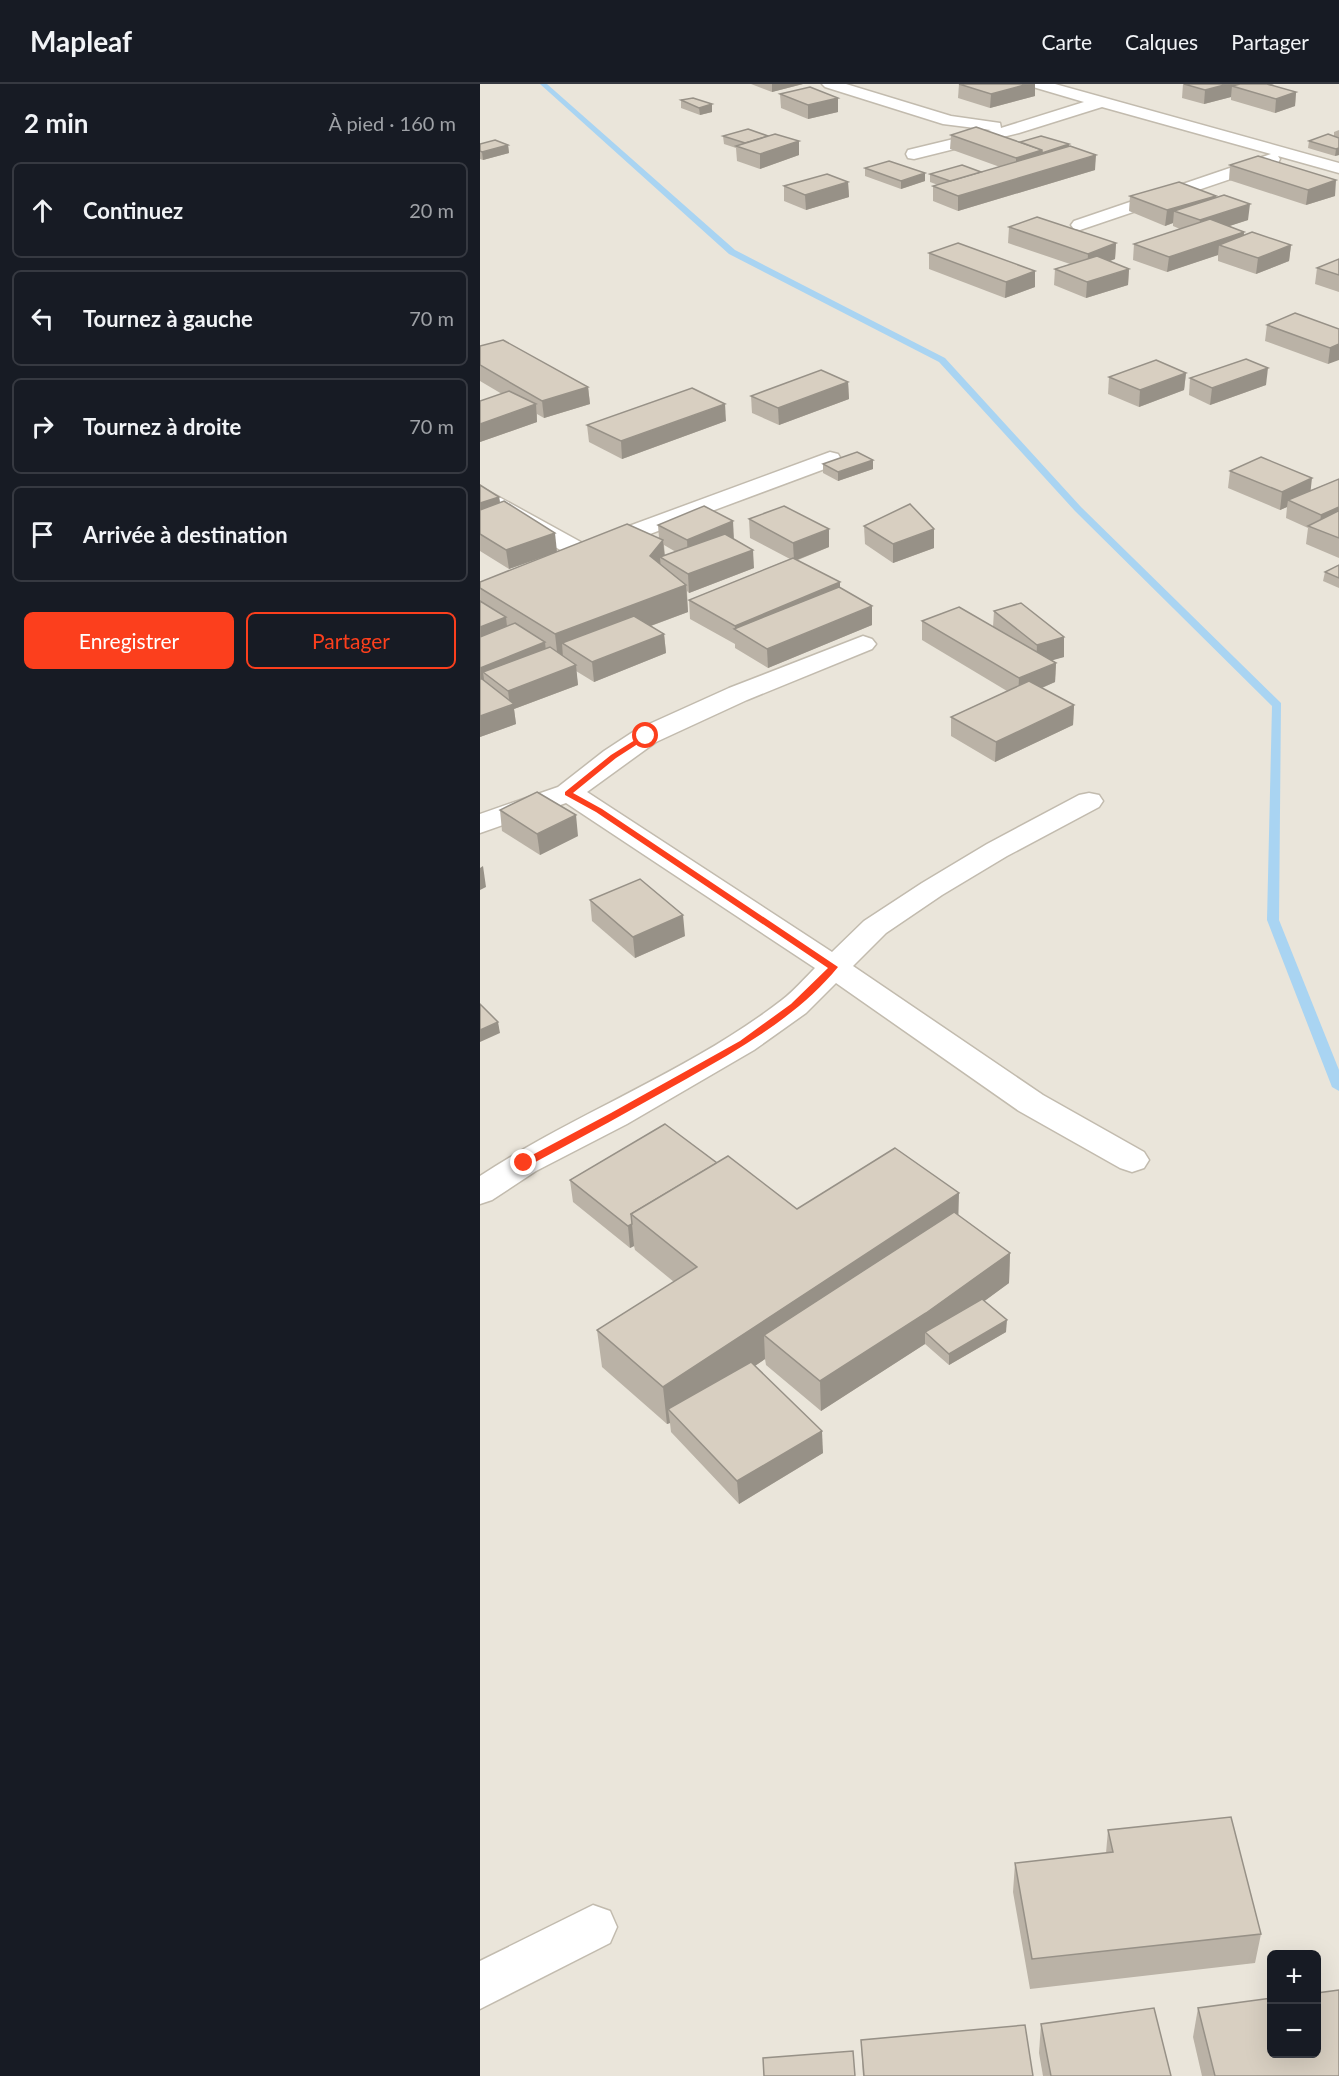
<!DOCTYPE html>
<html lang="fr">
<meta charset="utf-8">
<style>
body{margin:0;font-family:Lato,sans-serif;background:#20242c;color:#f1f3f6}
.controls{position:absolute;right:18px;bottom:18px;display:grid;overflow:hidden;border-radius:9px;box-shadow:0 6px 24px #0002}
.controls button{width:54px;height:54px;display:grid;place-items:center;padding:0;border:0;border-bottom:2px solid #363941;background:#171b24;color:#f1f3f6;font:30px sans-serif}
.stop{position:absolute;width:18px;height:18px;margin:-14px;border:4px solid #fc3f1d;border-radius:50%;background:#fff}
.stop.end{background:#fc3f1d;border-color:#fff;box-shadow:0 2px 6px #0008}
.list{margin:0;padding:0;list-style:none}
h2{display:flex;justify-content:space-between;align-items:center;height:78px;margin:0;padding:0 24px;font-size:26px}
h2 small{font-size:20px;font-weight:400;color:#9ea1a6}
.list li{display:grid;grid-template-columns:39px 1fr auto;gap:18px;align-items:center;box-sizing:border-box;height:96px;margin:0 12px 12px;padding:0 12px;border:2px solid #363941;border-radius:9px}
.list b{display:block;font-size:22px;white-space:nowrap}
.list em{font-size:20px;font-style:normal;color:#9ea1a6}
.actions{display:flex;gap:12px;padding:18px 24px}
.actions a{flex:1;padding:14px 0;border:2px solid #fc3f1d;border-radius:9px;text-align:center;font-size:21px;color:#fc3f1d}
.actions .main{background:#fc3f1d;color:#fff}
.icon{flex:none;width:33px;height:33px;fill:none;stroke:currentColor;stroke-width:2;stroke-linecap:round;stroke-linejoin:round}
.map{position:relative;flex:none;width:859px;height:1992px;overflow:hidden}
header{display:flex;align-items:center;gap:36px;box-sizing:border-box;height:84px;padding:0 30px;background:#171b24;border-bottom:2px solid #363941}
header strong{font-size:28px}
nav{display:flex;gap:33px;margin-inline-start:auto;font-size:21px}
main{display:flex}
aside{flex:1;background:#171b24}
.map>svg:first-child{display:block}
.residential{fill:#eae5da;fill-rule:evenodd}
.lines{fill:none;stroke-linecap:round;stroke-linejoin:round}
.stream{fill:#a9d4f2;fill-rule:evenodd}
.street-casing{stroke:#c2bbae;stroke-width:3}
.street{fill:#fff;fill-rule:evenodd}
.wall{fill:#bab2a6;fill-rule:evenodd}
.shaded-wall{fill:#979187}
.building{fill:#d8cfc1;stroke:#979187;stroke-width:1.5}
.route{fill:#fc3f1d}
</style>
<header>
<strong>Mapleaf</strong>
<nav><a>Carte</a><a>Calques</a><a>Partager</a></nav>
</header>
<main>
<aside>
<h2>2 min<small>À pied · 160 m</small></h2>
<ul class="list">
<li><svg class="icon" aria-label="ahead" viewBox="0 0 24 24"><path d="M12 20V5M6 11l6-6 6 6"/></svg><div><b>Continuez</b></div><em>20 m</em></li>
<li><svg class="icon" aria-label="left" viewBox="0 0 24 24"><path d="M17 20v-9H6M10 6l-5 5 5 5"/></svg><div><b>Tournez à gauche</b></div><em>70 m</em></li>
<li><svg class="icon" aria-label="right" viewBox="0 0 24 24"><path d="M7 20v-9h11M14 6l5 5-5 5"/></svg><div><b>Tournez à droite</b></div><em>70 m</em></li>
<li><svg class="icon" aria-label="arrive" viewBox="0 0 24 24"><path d="M6 21V4h12l-3 4 3 4H6"/></svg><div><b>Arrivée à destination</b></div></li>
</ul>
<div class="actions"><a class="main">Enregistrer</a><a>Partager</a></div>
</aside>
<div class="map">
<svg width="859" height="1992" viewBox="0 0 859 1992">
<rect width="100%" height="100%" fill="#f6f3ec"/>
<path class="residential" d="M0,0H859V1992H0ZM792,1870H836V1970H792Z"/>
<g class="lines">
<polygon class="stream" points="60,0 67,0 255,166 465,274 601,423 801,619 799,836 859,986 859,1007 852,1003 787,836 792,622 595,427 459,278 249,170"/>
<defs>
<g id="street">
<polygon points="342,0 366,0 471,32 520,39 521,44 604,18 553,3 550,0 575,0 859,79 859,89 798,72 800,75 798,79 600,146 594,145 591,141 594,137 791,70 622,23 539,49 434,75 428,74 426,70 428,66 511,46 463,40 345,3"/>
<polygon points="350,368 358,370 361,375 358,380 127,466 119,468 112,466 109,473 101,475 93,473 0,421 0,405 8,407 108,462 111,456"/>
<path d="M383,552L392,555L396,560L392,565L267,616L176,658L107,708L352,868L384,837L442,799L507,760L599,711L609,709L619,711L623,717L619,723L527,772L462,811L406,849L373,882L563,1011L664,1068L669,1076L664,1084L652,1088L640,1084L539,1027L356,899L326,929L274,966L147,1040L56,1087L12,1116L0,1120V1092C97,1028 209,988 302,916C314,907 324,895 335,884L86,719L0,749V730L78,703L124,667L156,646L249,604Z"/>
<polygon points="113,1821 130,1827 137,1843 130,1859 0,1925 0,1877"/>
</g>
</defs>
<use href="#street" class="street-casing"/>
<use href="#street" class="street"/>
</g>
<g class="wall">
<polygon points="271,0 323,0 292,8"/>
<polygon points="479,0 555,0 555,12 510,24 478,14"/>
<polygon points="703,0 794,0 791,1 816,8 815,22 795,29 751,16 751,13 724,20 702,14"/>
<polygon points="300,10 358,14 358,28 328,35 301,24"/>
<polygon points="201,16 232,20 232,28 220,31 201,24"/>
<polygon points="859,46 859,71 855,72 828,64 829,57 854,52 854,48"/>
<polygon points="471,51 540,58 589,60 589,63 615,86 478,127 453,117 453,102 458,101 450,98 450,90 501,88 520,83 470,65"/>
<polygon points="243,52 288,52 319,57 319,71 280,85 257,77 256,64 244,60"/>
<polygon points="0,60 28,61 29,69 3,76 0,75"/>
<polygon points="750,81 855,112 826,121 749,96"/>
<polygon points="385,84 445,97 421,105 385,92"/>
<polygon points="368,98 369,113 326,126 304,117 304,102"/>
<polygon points="650,112 736,112 736,114 768,136 749,142 764,148 764,152 811,161 809,177 776,190 738,177 738,171 687,188 653,176 654,160 700,145 693,142 693,139 685,142 649,127"/>
<polygon points="529,143 636,159 635,175 629,177 649,185 648,201 606,214 574,201 575,185 590,180 528,159"/>
<polygon points="449,169 555,203 525,214 449,185"/>
<polygon points="859,175 859,208 835,200 837,184"/>
<polygon points="787,241 859,245 848,280 785,257"/>
<polygon points="0,262 108,303 110,320 64,334 57,330 57,338 0,358 0,317 22,310 0,297"/>
<polygon points="706,289 704,306 659,323 628,310 629,293"/>
<polygon points="710,294 786,301 730,321 709,311"/>
<polygon points="368,298 369,315 299,341 272,329 271,312"/>
<polygon points="246,337 142,375 109,358 107,341"/>
<polygon points="343,380 393,385 358,397 343,389"/>
<polygon points="750,387 831,406 859,395 859,474 826,460 828,444 806,434 807,423 800,426 748,404"/>
<path d="M0,401L19,413L20,419L77,467L179,454L178,441L254,455L274,484L209,509L207,507L208,528L171,542L184,550L186,569L114,598L96,587L98,601L34,625L36,640L0,653V498L71,470L29,485L0,467ZM184,461L196,468L185,472Z"/>
<polygon points="269,435 349,445 349,463 318,476 360,504 392,541 288,584 255,564 255,560 210,535 209,516 310,475 270,454"/>
<polygon points="384,442 454,464 413,479 385,460"/>
<polygon points="859,481 859,504 843,497 845,488"/>
<polygon points="514,527 584,553 584,573 571,576 576,579 575,598 562,604 594,621 593,641 515,678 471,652 471,633 527,607 442,556 442,537 513,543"/>
<polygon points="20,726 98,752 60,771 22,747"/>
<polygon points="110,816 205,852 155,874 112,837"/>
<polygon points="237,1079 317,1125 479,1132 530,1169 529,1199 504,1217 526,1248 469,1281 445,1260 341,1327 286,1281 285,1275 275,1282 343,1369 259,1420 191,1348 190,1339 187,1340 122,1283 117,1246 194,1198 155,1166 154,1162 150,1164 93,1118 90,1096"/>
<polygon points="628,1746 781,1850 775,1879 550,1905 533,1808 535,1779 626,1769"/>
<polygon points="718,1924 859,1992 722,1992 713,1953"/>
<polygon points="561,1940 691,1992 563,1992 559,1969"/>
<polygon points="381,1956 553,1992 383,1992"/>
</g>
<g class="shaded-wall">
<polygon points="292,0 323,0 292,8"/>
<polygon points="548,0 555,0 555,12 510,24 511,10"/>
<polygon points="748,0 794,0 769,7 752,2 751,13 724,20 725,6"/>
<polygon points="816,8 815,22 795,29 796,15"/>
<polygon points="358,14 358,28 328,35 328,21"/>
<polygon points="232,20 232,28 220,31 219,24"/>
<polygon points="319,57 319,71 280,85 280,70"/>
<polygon points="589,60 589,68 562,77 562,69"/>
<polygon points="28,61 29,69 3,76 2,68"/>
<polygon points="859,64 859,71 855,72 856,65"/>
<polygon points="562,66 561,81 536,88 536,74"/>
<polygon points="616,71 615,86 478,127 478,112"/>
<polygon points="445,89 445,97 421,105 421,97"/>
<polygon points="856,96 855,112 826,121 828,106"/>
<polygon points="368,98 369,113 326,126 325,111"/>
<polygon points="736,112 735,127 694,127 693,139 685,142 687,126"/>
<polygon points="770,120 768,136 719,152 720,136"/>
<polygon points="764,148 763,163 739,161 738,171 687,188 689,173"/>
<polygon points="636,159 635,175 607,186 608,170"/>
<polygon points="811,161 809,177 776,190 778,174"/>
<polygon points="649,185 648,201 606,214 607,198"/>
<polygon points="555,187 555,203 525,214 526,198"/>
<polygon points="859,260 859,276 848,280 850,264"/>
<polygon points="788,284 786,301 730,321 732,304"/>
<polygon points="706,289 704,306 659,323 660,306"/>
<polygon points="368,298 369,315 299,341 298,324"/>
<polygon points="108,303 110,320 64,334 62,317"/>
<polygon points="56,320 57,338 0,358 0,340"/>
<polygon points="245,320 246,337 142,375 141,357"/>
<polygon points="393,376 393,385 358,397 358,388"/>
<polygon points="832,394 830,412 808,416 807,423 800,426 802,408"/>
<polygon points="19,413 22,431 0,438 0,419"/>
<polygon points="859,423 859,440 839,446 841,431"/>
<polygon points="253,437 254,456 208,474 207,456"/>
<polygon points="349,445 349,463 314,477 313,459"/>
<polygon points="454,445 454,464 413,479 413,460"/>
<polygon points="75,449 77,468 29,485 26,466"/>
<polygon points="183,456 185,476 180,473 181,486 170,472"/>
<polygon points="273,466 274,484 209,509 208,490"/>
<polygon points="360,498 360,517 255,546 255,542"/>
<polygon points="206,501 208,528 97,569 82,559 83,574 78,576 75,550"/>
<polygon points="392,522 392,541 288,584 287,565"/>
<polygon points="26,533 28,552 0,563 0,543"/>
<polygon points="184,550 186,569 114,598 112,578"/>
<polygon points="584,553 584,573 556,581 557,561"/>
<polygon points="65,558 67,577 3,588 5,602 0,604 0,584"/>
<polygon points="576,579 575,598 538,614 539,594"/>
<polygon points="96,581 98,601 34,625 36,640 0,653 0,632 30,622 28,607"/>
<polygon points="594,621 593,641 515,678 516,658"/>
<polygon points="96,731 98,752 60,771 57,750"/>
<polygon points="3,782 6,803 0,806 0,784"/>
<polygon points="203,831 205,852 155,874 153,853"/>
<polygon points="18,938 20,949 0,958 0,946"/>
<polygon points="479,1109 478,1146 284,1251 285,1275 197,1334 188,1325 190,1339 187,1340 183,1303"/>
<polygon points="152,1140 154,1162 150,1164 148,1142"/>
<polygon points="530,1169 529,1199 453,1255 445,1248 445,1260 341,1327 340,1297"/>
<polygon points="527,1236 526,1248 469,1281 469,1270"/>
<polygon points="342,1347 343,1369 259,1420 257,1397"/>
</g>
<g class="building">
<polygon points="479,0 548,0 511,10"/>
<polygon points="704,0 748,0 725,6"/>
<polygon points="760,0 787,0 816,8 796,15 752,2"/>
<polygon points="330,3 358,14 328,21 300,10"/>
<polygon points="213,14 232,20 219,24 201,16"/>
<polygon points="496,43 562,66 536,74 471,51"/>
<polygon points="268,45 288,52 265,59 243,52"/>
<polygon points="295,50 319,57 280,70 256,62"/>
<polygon points="848,50 859,54 859,64 856,65 829,57"/>
<polygon points="561,52 589,60 562,69 562,66 540,58"/>
<polygon points="15,56 28,61 2,68 0,67 0,60"/>
<polygon points="590,62 616,71 478,112 453,102"/>
<polygon points="778,72 856,96 828,106 750,81"/>
<polygon points="409,77 445,89 421,97 385,84"/>
<polygon points="482,81 501,88 470,97 450,90"/>
<polygon points="347,90 368,98 325,111 304,102"/>
<polygon points="699,98 736,112 687,126 650,112"/>
<polygon points="744,111 770,120 720,136 694,127"/>
<polygon points="557,133 636,159 608,170 529,143"/>
<polygon points="730,135 764,148 689,173 654,160"/>
<polygon points="772,148 811,161 778,174 739,161"/>
<polygon points="478,159 555,187 526,198 449,169"/>
<polygon points="617,172 649,185 607,198 575,185"/>
<polygon points="859,175 859,191 837,184"/>
<polygon points="815,229 859,245 859,260 850,264 787,241"/>
<polygon points="23,256 108,303 62,317 0,281 0,262"/>
<polygon points="766,275 788,284 732,304 710,294"/>
<polygon points="676,276 706,289 660,306 629,293"/>
<polygon points="341,286 368,298 298,324 271,312"/>
<polygon points="212,304 245,320 141,357 107,341"/>
<polygon points="29,307 56,320 0,340 0,317"/>
<polygon points="377,368 393,376 358,388 343,380"/>
<polygon points="781,373 832,394 802,408 750,387"/>
<polygon points="859,395 859,423 841,431 808,416"/>
<polygon points="0,401 19,413 0,419"/>
<polygon points="24,417 75,449 26,466 0,450 0,426"/>
<polygon points="430,420 454,445 413,460 384,442"/>
<polygon points="224,422 253,437 207,456 178,441"/>
<polygon points="304,422 349,445 313,459 269,435"/>
<polygon points="858,427 859,427 859,454 828,442"/>
<polygon points="147,440 183,456 170,472 206,501 75,550 0,504 0,498"/>
<polygon points="245,450 273,466 208,490 180,473"/>
<polygon points="313,474 360,498 255,542 209,516"/>
<polygon points="859,481 859,494 845,488"/>
<polygon points="359,503 392,522 287,565 254,545"/>
<polygon points="0,517 26,533 0,543"/>
<polygon points="541,519 584,553 557,561 514,527"/>
<polygon points="479,523 576,579 539,594 442,537"/>
<polygon points="154,532 184,550 112,578 82,559"/>
<polygon points="35,539 65,558 0,584 0,553"/>
<polygon points="70,563 96,581 28,607 3,588"/>
<polygon points="0,595 2,595 34,620 0,632"/>
<polygon points="549,597 594,621 516,658 471,633"/>
<polygon points="57,708 96,731 57,750 20,726"/>
<polygon points="160,795 203,831 153,853 110,816"/>
<polygon points="0,920 18,938 0,946"/>
<polygon points="185,1040 237,1079 151,1130 152,1140 148,1142 90,1096"/>
<polygon points="415,1064 479,1109 183,1303 117,1246 217,1183 151,1130 248,1072 317,1125"/>
<polygon points="474,1128 530,1169 446,1229 340,1297 284,1251"/>
<polygon points="502,1215 527,1236 469,1270 445,1248"/>
<polygon points="271,1278 342,1347 257,1397 188,1325"/>
<polygon points="751,1733 781,1850 552,1875 535,1779 633,1768 628,1746"/>
<polygon points="859,1906 859,1992 735,1992 718,1924 792,1914 792,1970 837,1970 837,1909"/>
<polygon points="674,1924 691,1992 571,1992 561,1940"/>
<polygon points="545,1941 553,1992 384,1992 381,1956"/>
<polygon points="373,1967 375,1992 284,1992 283,1974"/>
</g>
<path class="route" d="M163,651L170,652L136,674L93,709L122,725L358,883C318,932 262,963 208,994C155,1024 102,1053 48,1082H41V1077L131,1029L260,957L311,920L348,884L116,728L85,711V708L131,671Z"/>
</svg>
<div class="controls">
<button>+</button>
<button>−</button>
</div>
<div class="stop" style="left:166px;top:652px"></div>
<div class="stop end" style="left:44px;top:1079px"></div>
</div>
</main>
